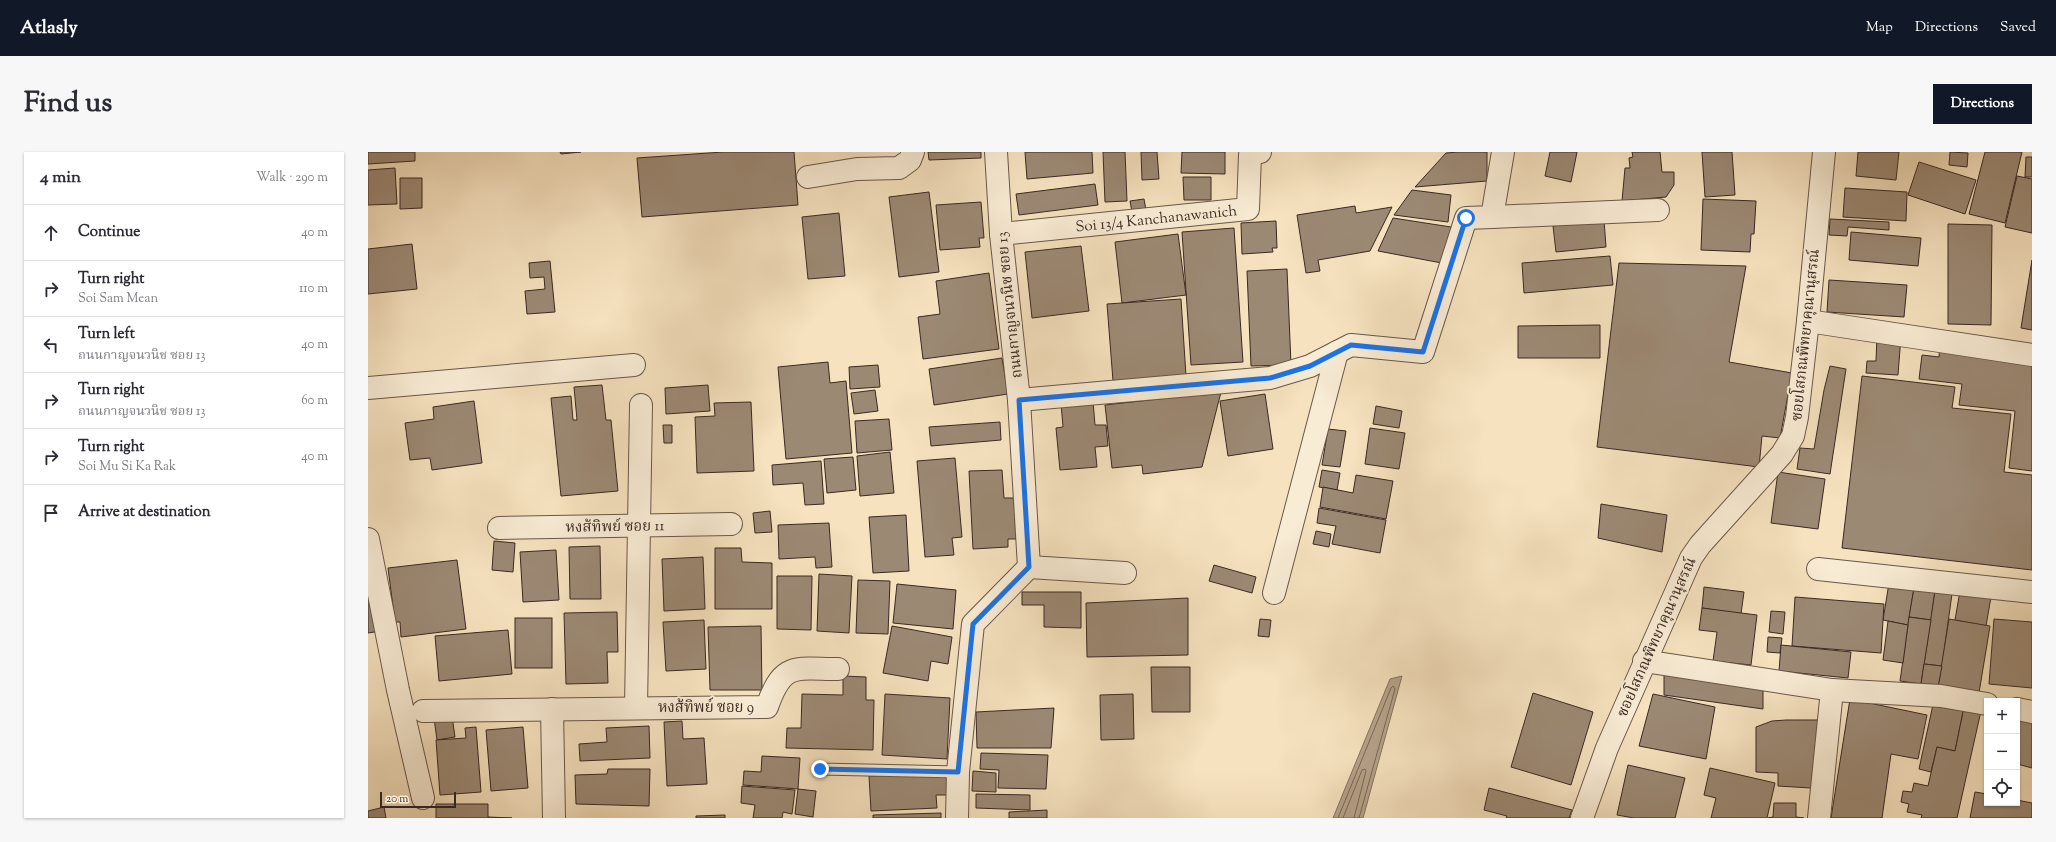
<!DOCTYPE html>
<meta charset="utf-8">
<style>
body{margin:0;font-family:"Sorts Mill Goudy","Noto Serif Thai",serif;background:#f7f7f7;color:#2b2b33}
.controls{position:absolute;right:12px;bottom:12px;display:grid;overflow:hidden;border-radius:0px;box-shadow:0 1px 3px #0004}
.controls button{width:36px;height:36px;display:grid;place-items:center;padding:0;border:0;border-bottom:1px solid #e1e1e2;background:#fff;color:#2b2b33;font:20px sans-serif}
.scale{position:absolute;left:12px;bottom:10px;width:76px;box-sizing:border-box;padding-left:4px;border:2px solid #3a2923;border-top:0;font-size:11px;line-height:14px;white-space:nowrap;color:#3a2923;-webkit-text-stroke:3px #f9ecd5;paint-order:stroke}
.stop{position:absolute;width:12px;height:12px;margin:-9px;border:3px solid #1a73e8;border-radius:50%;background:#fff}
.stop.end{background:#1a73e8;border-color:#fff;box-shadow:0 1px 4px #0008}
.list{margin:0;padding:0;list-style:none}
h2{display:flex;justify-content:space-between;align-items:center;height:52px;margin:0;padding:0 16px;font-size:17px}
h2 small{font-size:13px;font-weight:400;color:#7c7c81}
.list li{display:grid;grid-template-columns:26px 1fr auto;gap:12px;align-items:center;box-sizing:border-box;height:56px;padding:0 16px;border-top:1px solid #e1e1e2}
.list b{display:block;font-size:15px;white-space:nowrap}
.list p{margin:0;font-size:13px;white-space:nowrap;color:#7c7c81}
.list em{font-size:13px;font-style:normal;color:#7c7c81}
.icon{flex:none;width:22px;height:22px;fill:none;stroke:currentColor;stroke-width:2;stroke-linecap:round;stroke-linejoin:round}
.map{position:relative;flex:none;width:1664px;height:666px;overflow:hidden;border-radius:0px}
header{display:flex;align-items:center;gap:24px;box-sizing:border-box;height:56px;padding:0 20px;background:#111827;color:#fff}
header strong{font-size:19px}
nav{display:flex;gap:22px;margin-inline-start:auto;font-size:14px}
.intro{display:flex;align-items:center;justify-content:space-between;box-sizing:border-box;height:96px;padding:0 24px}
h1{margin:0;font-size:28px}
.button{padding:10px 18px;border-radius:0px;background:#111827;color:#fff;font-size:14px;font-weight:700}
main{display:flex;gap:24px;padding:0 24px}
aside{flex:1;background:#fff;border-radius:0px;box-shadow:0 1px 3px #0004}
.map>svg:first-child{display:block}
.water{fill:#b6a38a;stroke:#847261}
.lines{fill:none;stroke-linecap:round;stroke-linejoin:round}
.shore{stroke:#786656;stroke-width:1}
.building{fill:#9c8974;stroke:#3a2923}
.lane-casing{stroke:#69574a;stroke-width:13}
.street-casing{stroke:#69574a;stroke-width:24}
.lane{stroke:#f9ecd5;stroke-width:11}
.street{stroke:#f9ecd5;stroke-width:22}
.route{stroke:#1a73e8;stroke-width:5}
.labels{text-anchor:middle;stroke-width:4;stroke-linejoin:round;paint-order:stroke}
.street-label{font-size:15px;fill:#3a2923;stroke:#f9ecd5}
</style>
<header>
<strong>Atlasly</strong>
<nav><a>Map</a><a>Directions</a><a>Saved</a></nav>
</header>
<div class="intro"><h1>Find us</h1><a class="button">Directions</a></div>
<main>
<aside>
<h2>4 min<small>Walk · 290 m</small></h2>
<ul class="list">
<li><svg class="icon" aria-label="ahead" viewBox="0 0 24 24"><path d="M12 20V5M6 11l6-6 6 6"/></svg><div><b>Continue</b></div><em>40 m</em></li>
<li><svg class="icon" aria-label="right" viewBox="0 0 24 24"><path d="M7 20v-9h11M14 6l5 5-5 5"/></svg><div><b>Turn right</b><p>Soi Sam Mean</p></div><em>110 m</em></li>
<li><svg class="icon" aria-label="left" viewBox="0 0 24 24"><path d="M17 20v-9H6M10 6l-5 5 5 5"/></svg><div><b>Turn left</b><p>ถนนกาญจนวนิช ซอย 13</p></div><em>40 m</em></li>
<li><svg class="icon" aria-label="right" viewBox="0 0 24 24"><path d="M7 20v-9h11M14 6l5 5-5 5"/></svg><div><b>Turn right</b><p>ถนนกาญจนวนิช ซอย 13</p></div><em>60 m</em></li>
<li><svg class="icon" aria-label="right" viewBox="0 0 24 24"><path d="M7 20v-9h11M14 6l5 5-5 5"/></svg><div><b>Turn right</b><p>Soi Mu Si Ka Rak</p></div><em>40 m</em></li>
<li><svg class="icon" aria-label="arrive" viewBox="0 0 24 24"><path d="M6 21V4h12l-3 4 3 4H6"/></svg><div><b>Arrive at destination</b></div></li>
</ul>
</aside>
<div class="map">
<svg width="1664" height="666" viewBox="0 0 1664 666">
<rect width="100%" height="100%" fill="#f6e2bf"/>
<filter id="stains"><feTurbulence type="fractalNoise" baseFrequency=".005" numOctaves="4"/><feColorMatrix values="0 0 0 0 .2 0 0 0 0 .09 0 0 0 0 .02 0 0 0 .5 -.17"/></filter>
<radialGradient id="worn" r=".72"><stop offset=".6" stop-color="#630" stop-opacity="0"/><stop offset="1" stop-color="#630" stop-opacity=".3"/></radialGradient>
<polygon class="water" points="1034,524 995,666 965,666 1022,527"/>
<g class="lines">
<g class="shore">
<polyline points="970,666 1023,536 1025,534 1027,537 991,666"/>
<polyline points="975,666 994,618 997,617 998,619 986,666"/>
</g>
</g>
<g class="building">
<polygon points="0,0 47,0 47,9 0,12"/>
<polygon points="192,0 213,0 193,2"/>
<polygon points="355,0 426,0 430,53 274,65 269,6"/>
<polygon points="560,0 613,0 613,6 561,8"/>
<polygon points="657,0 724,0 725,21 659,27"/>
<polygon points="735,0 757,0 759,49 737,50"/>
<polygon points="773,0 789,0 791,27 774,28"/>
<polygon points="814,0 857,0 857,22 813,21"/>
<polygon points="1090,0 1119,0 1119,29 1047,35 1078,1"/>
<polygon points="1182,0 1209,0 1203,30 1177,24"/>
<polygon points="1264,0 1292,0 1294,20 1306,20 1306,33 1298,45 1254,49 1257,16 1262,16 1261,6 1265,5"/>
<polygon points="1334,0 1364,0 1367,43 1337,45"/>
<polygon points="1490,0 1531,0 1528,28 1488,24"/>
<polygon points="1582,0 1600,1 1599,15 1581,13"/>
<polygon points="1617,0 1654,0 1637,71 1601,62"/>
<polygon points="1658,5 1664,5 1664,25 1657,25"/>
<polygon points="1551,10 1608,28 1597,62 1540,43"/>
<polygon points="27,16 29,52 0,53 0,18"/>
<polygon points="1649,24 1664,27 1664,81 1637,75"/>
<polygon points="815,25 843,25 843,48 816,48"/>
<polygon points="32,26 54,26 54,56 32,57"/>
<polygon points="727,32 730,53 651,63 648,42"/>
<polygon points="1477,36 1539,40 1538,69 1475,65"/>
<polygon points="1044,38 1083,43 1080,70 1026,63"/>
<polygon points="561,40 571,120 531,125 521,45"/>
<polygon points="776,47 778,58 764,60 762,49"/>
<polygon points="1335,47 1388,49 1386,82 1383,82 1382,100 1333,98"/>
<polygon points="613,50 616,86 611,86 612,95 572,98 568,53"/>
<polygon points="987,54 988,61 1024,55 1002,99 950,108 952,119 938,121 929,63"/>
<polygon points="471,61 477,124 440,127 434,65"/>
<polygon points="1025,66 1083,75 1079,112 1010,99"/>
<polygon points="1462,67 1521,70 1521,78 1480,75 1479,84 1461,83"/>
<polygon points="1236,68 1238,95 1188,100 1185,74"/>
<polygon points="908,69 909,96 904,96 905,100 874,102 873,71"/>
<polygon points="1580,72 1624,73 1623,173 1580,172"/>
<polygon points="866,76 875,210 823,213 814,80"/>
<polygon points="1483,80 1553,86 1550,114 1481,108"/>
<polygon points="810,82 818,143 754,151 747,90"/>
<polygon points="44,92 49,137 0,142 0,97"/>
<polygon points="713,94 721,159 664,166 657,100"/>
<polygon points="1242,104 1245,133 1156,141 1154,111"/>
<polygon points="1664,108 1664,178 1653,176"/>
<polygon points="182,109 187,160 159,162 157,139 177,137 176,125 162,126 161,111"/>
<polygon points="1251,111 1378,114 1361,210 1424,221 1412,286 1394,284 1391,315 1229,295"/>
<polygon points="919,117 923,213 883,214 879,119"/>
<polygon points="621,121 631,197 555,207 550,165 572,162 568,129"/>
<polygon points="1461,128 1539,133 1536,165 1459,160"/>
<polygon points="813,147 818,224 745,229 739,152"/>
<polygon points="1232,173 1232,206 1150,206 1150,174"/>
<polygon points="1509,183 1533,184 1530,223 1498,221 1499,209 1508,209"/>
<polygon points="1572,191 1664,206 1664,319 1641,316 1647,259 1591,253 1594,232 1551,227 1554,203 1571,205"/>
<polygon points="634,206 640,242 566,253 561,217"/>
<polygon points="460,210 462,231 478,229 484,301 418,307 410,215"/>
<polygon points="510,213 512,235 482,237 481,215"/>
<polygon points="1462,214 1478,217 1462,322 1429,317 1432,296 1446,297 1456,238"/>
<polygon points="1494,224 1587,235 1584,256 1643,262 1636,320 1664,323 1664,418 1474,396"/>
<polygon points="234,233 238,268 243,268 250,339 193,344 183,246 203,244 205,268 209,268 206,235"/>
<polygon points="340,233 342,259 298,262 297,236"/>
<polygon points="507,238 510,259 486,262 483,241"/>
<polygon points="853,240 834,315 775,322 774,313 744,316 737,253"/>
<polygon points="897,242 905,297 860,304 852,249"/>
<polygon points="106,249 114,311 64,318 62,306 42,308 37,271 66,267 65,255"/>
<polygon points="725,249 727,273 738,273 740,294 727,295 729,315 692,318 688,276 695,275 693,251"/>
<polygon points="383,250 386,319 329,321 327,265 347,264 346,251"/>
<polygon points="1008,254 1034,259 1031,276 1005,272"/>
<polygon points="521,267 524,298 489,301 487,269"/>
<polygon points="632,270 633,288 563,294 561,275"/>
<polygon points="295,273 304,273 304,291 296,291"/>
<polygon points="1002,276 1037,281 1031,317 997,312"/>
<polygon points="960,277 978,279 972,315 954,313"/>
<polygon points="522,300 526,341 492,344 489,304"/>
<polygon points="485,305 488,338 459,341 456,307"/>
<polygon points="587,306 594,385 584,386 586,403 557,405 549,309"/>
<polygon points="453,309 456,352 437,353 435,331 405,333 404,313"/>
<polygon points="634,318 636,346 646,346 648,387 640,387 640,395 605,397 601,319"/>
<polygon points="954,318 972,321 969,338 951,335"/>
<polygon points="1410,320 1457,327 1450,377 1403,371"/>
<polygon points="988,323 1025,329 1018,367 952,355 955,335 985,341"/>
<polygon points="1233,352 1299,363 1294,400 1230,386"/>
<polygon points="951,356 1018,368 1012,401 964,392 968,374 949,371"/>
<polygon points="402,359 404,380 387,381 385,361"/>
<polygon points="538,363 541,419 505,421 501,365"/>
<polygon points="461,371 464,415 448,416 447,405 411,407 410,373"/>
<polygon points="948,379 963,382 961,395 945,392"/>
<polygon points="126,389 147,391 145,420 124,418"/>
<polygon points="232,394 233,447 202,447 201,395"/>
<polygon points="347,396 373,396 374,410 404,411 404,457 347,457"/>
<polygon points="188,398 191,448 155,450 152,400"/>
<polygon points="335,405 337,457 296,459 294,407"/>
<polygon points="89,408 98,477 33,485 32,470 27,470 20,416"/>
<polygon points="846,413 888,425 884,441 841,429"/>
<polygon points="451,422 484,424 481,481 449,479"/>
<polygon points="409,424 444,424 443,478 409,477"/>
<polygon points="490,428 522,429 520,482 488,481"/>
<polygon points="1521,431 1546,436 1540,473 1515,468"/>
<polygon points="529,432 588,438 585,477 525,471"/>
<polygon points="1336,435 1376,440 1373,462 1334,456"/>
<polygon points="1546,436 1567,439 1563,468 1541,465"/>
<polygon points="1567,439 1584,442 1574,514 1556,512"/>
<polygon points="1592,439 1623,445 1618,474 1587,468"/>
<polygon points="654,440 713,440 713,476 676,475 676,453 654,453"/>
<polygon points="0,443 13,479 0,481"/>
<polygon points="1427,445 1516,452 1513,501 1424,494"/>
<polygon points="820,446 820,503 719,505 718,451"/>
<polygon points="1334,456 1389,463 1383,513 1345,509 1349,480 1331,478"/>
<polygon points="1403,459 1417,460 1415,482 1401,480"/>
<polygon points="249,460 250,500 239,500 240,531 198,532 196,461"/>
<polygon points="1541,465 1563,468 1553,532 1532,529"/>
<rect x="147" y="466" width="37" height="50"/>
<polygon points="892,467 903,468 901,485 890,484"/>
<polygon points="1581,467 1622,474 1611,541 1570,535"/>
<polygon points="1626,467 1664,470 1664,536 1621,532"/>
<polygon points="336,468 338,517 298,519 295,470"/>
<polygon points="1520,469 1540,473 1535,511 1515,508"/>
<polygon points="393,474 394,538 342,538 340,475"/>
<polygon points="524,474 584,485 580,512 563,509 560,529 515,521"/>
<polygon points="140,478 144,522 71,529 67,484"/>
<polygon points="1400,485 1414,486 1412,501 1399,500"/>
<polygon points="1413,493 1483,500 1480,526 1411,519"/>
<polygon points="1556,512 1574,514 1570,535 1553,532"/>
<polygon points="783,515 822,515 822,560 784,560"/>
<polygon points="1296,520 1395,532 1395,557 1296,543"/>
<polygon points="475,524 498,525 498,548 506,548 505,598 418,596 419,576 433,576 434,542 475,543"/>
<polygon points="1165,541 1225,560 1203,633 1143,615"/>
<polygon points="517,542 582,546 579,607 514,603"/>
<polygon points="765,542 766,587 733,588 732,543"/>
<polygon points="1285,542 1347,555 1338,607 1271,594"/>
<polygon points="1482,547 1559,563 1550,607 1523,602 1514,666 1463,666"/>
<polygon points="1566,548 1596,555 1587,599 1569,595 1563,620 1551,617"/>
<polygon points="1596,555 1613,559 1589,666 1553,666 1554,663 1539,660 1541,652 1533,650 1535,639 1544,640 1546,631 1560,634 1569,595 1587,599"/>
<polygon points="686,556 683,596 609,596 608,560"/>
<polygon points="84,564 87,585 69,588 66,566"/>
<polygon points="1649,567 1664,570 1664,616 1649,612"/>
<polygon points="1418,568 1450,568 1443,636 1410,634 1410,621 1388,620 1388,575 1404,569"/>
<polygon points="314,569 315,587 336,586 339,632 299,634 296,570"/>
<polygon points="281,574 282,606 212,609 211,592 239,590 238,576"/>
<polygon points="108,575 113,640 72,643 68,588 98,586 97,576"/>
<polygon points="155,575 160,636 123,639 118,578"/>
<polygon points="613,601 680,603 678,637 630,636 631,618 612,617"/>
<polygon points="394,604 432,606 430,637 375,633 376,619 393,620"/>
<polygon points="1260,613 1317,626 1307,666 1266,666 1249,663"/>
<polygon points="1342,616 1407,631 1399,666 1343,666 1348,646 1336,643"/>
<polygon points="240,617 282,617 281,654 208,652 207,623 239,622"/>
<polygon points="605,619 628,621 628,640 604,639"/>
<polygon points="579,622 580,643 568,643 569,656 503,659 501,624"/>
<polygon points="374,634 427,638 424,662 415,660 414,666 385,666 387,653 373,651"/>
<polygon points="1121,636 1204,658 1201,666 1138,666 1139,664 1116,658"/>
<polygon points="430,637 448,639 445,665 427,662"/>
<polygon points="1607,640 1619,642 1619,651 1649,651 1649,648 1664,651 1664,666 1602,666"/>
<polygon points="608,642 662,643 662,658 608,656"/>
<polygon points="1406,651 1428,651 1428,665 1436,666 1400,666 1405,665"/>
<polygon points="68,652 120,652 120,665 144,666 68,666"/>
<polygon points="16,655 18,666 0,666 0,659"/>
<polygon points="679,658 679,666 641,666 641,660"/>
<polygon points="573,661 573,666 505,666 505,663"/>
<polygon points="357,663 357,666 328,666 328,664"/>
</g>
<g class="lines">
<defs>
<polyline id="lane" points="452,617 590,620"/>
<g id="street">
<polyline points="440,25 489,17 531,16 542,8 545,0"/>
<polyline points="1124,65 1290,58"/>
<path id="s1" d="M633,82L880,57L882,3L892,0"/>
<polyline points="1440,169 1664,203"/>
<polyline points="0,236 266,213"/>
<polyline points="651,248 902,226 942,214 983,193 1055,200 1098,66 1124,65 1135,0"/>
<polyline points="131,376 363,372"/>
<polyline points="0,387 30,538 55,646"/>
<polyline points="661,415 757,421"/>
<polyline points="1450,417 1664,440"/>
<polyline points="906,441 969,200"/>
<polyline points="1276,509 1464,538 1573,544 1619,552"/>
<polyline points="268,555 273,253"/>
<polyline points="184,557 186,666"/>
<polyline points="1649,557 1664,560"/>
<path d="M55,559L399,555C415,509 427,517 470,517"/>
<polyline points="589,666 590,620 605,472 661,415 651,248 633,82 628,0"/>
<polyline points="1214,666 1239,596 1323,406 1332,393 1414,302 1425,284 1429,265 1440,169 1456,0"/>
<polyline points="1451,666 1464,538"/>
</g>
</defs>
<use href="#lane" class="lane-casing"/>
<use href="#street" class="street-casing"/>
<use href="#lane" class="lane"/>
<use href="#street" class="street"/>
</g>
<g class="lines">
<polyline class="route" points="452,617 590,620 605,472 661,415 651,248 902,226 942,214 983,193 1055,200 1098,66"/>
</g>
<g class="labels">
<g class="street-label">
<text dy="5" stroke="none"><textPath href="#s1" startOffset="156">Soi 13/4 Kanchanawanich</textPath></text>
<text transform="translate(641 153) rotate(-96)" y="5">ถนนกาญจนวนิช ซอย 13</text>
<text transform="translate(1437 183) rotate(-84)" y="5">ซอยโสภณพิทยาคุณานุสรณ์</text>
<text transform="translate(247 374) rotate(-1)" y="5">หงส้ทิพย์ ซอย 11</text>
<text transform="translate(1288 485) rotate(-66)" y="5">ซอยโสภณพิทยาคุณานุสรณ์</text>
<text x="338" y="560">หงส้ทิพย์ ซอย 9</text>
</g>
</g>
<rect width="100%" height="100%" filter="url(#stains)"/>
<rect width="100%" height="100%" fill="url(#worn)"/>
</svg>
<div class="controls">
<button>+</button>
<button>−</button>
<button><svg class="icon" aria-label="locate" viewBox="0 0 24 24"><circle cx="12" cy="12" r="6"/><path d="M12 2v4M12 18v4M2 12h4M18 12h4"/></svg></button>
</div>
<div class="scale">20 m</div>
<div class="stop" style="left:1098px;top:66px"></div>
<div class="stop end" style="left:452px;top:617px"></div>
</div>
</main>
